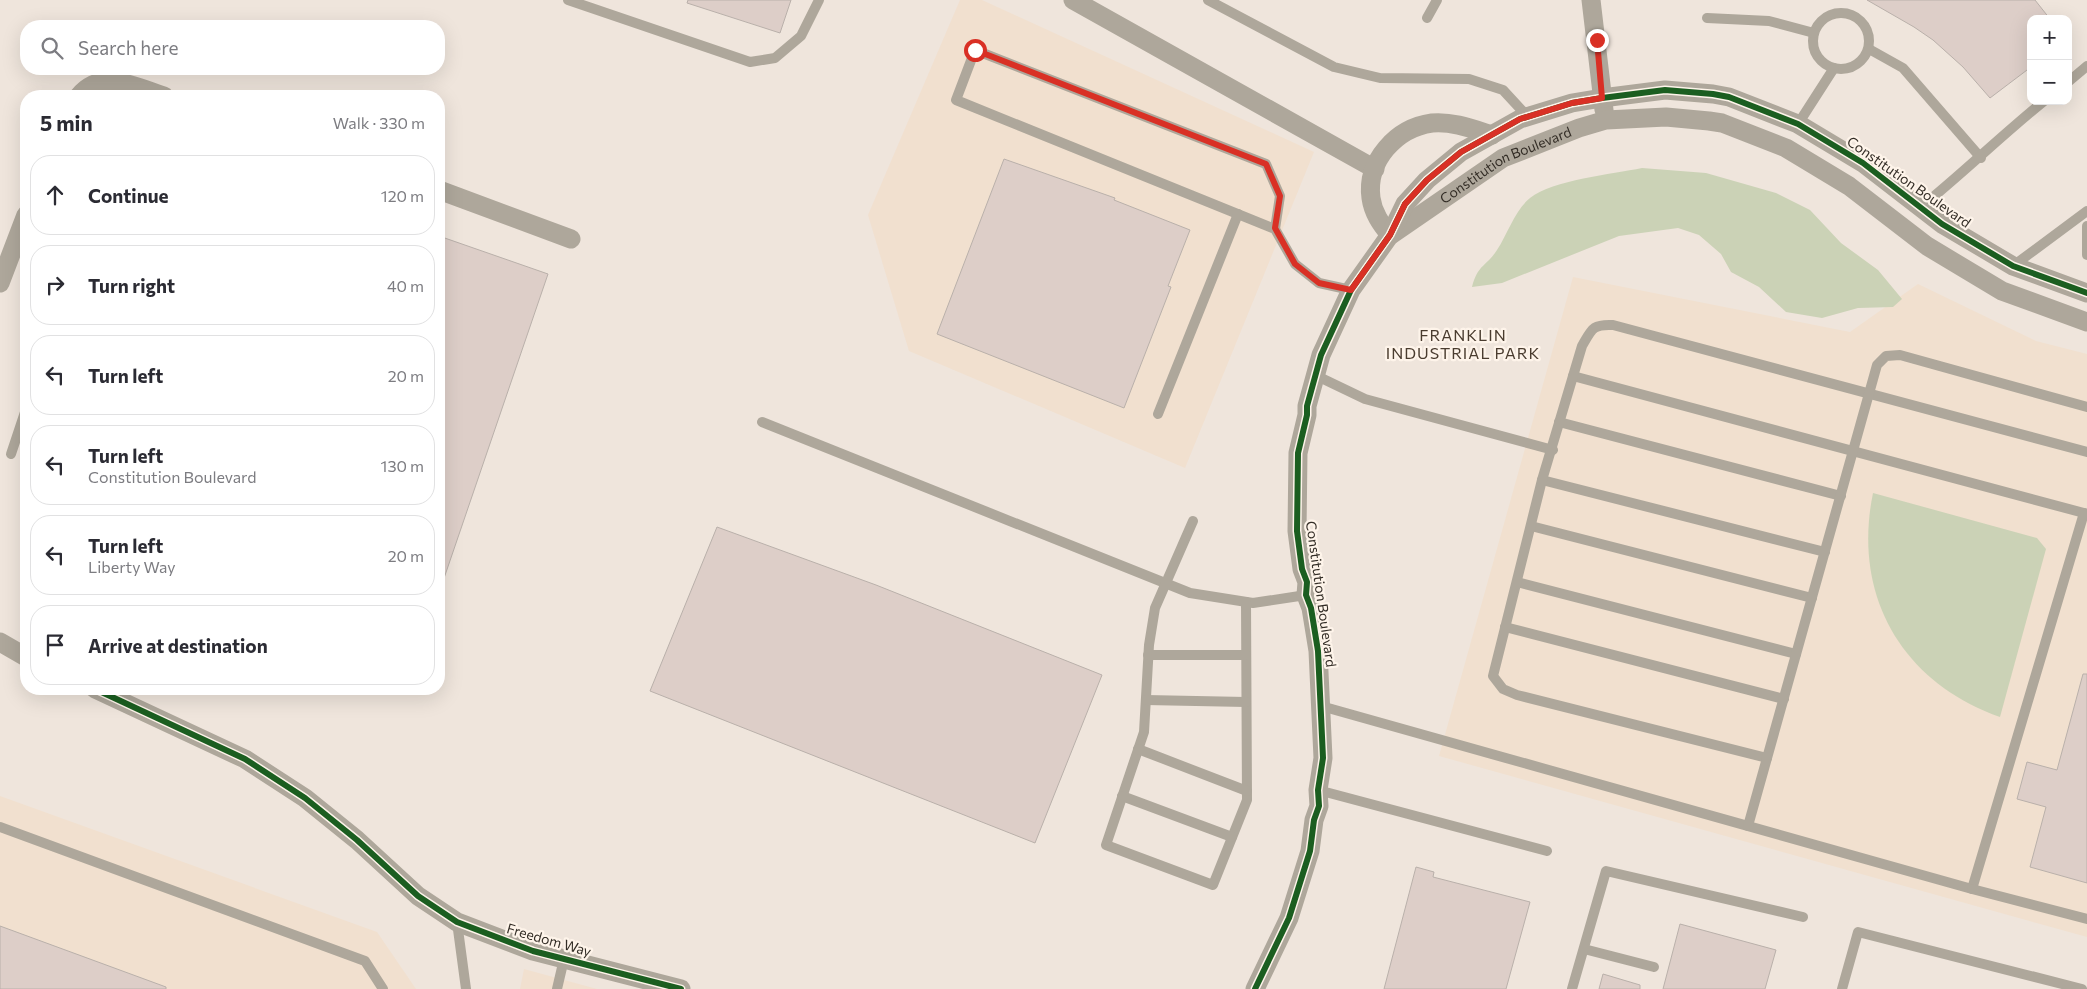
<!DOCTYPE html>
<meta charset="utf-8">
<style>
body{margin:0;font-family:Commissioner,sans-serif;background:#f7f7f7;color:#2b2b33}
.controls{position:absolute;right:15px;top:15px;display:grid;overflow:hidden;border-radius:10px;box-shadow:0 5px 20px #0002}
.controls button{width:45px;height:45px;display:grid;place-items:center;padding:0;border:0;border-bottom:1px solid #e1e1e2;background:#fff;color:#2b2b33;font:25px sans-serif}
.stop{position:absolute;width:15px;height:15px;margin:-11px;border:4px solid #d93025;border-radius:50%;background:#fff}
.stop.end{background:#d93025;border-color:#fff;box-shadow:0 1px 5px #0008}
.list{margin:0;padding:0;list-style:none}
h2{display:flex;justify-content:space-between;align-items:center;height:65px;margin:0;padding:0 20px;font-size:21px}
h2 small{font-size:16px;font-weight:400;color:#7c7c81}
.list li{display:grid;grid-template-columns:32px 1fr auto;gap:15px;align-items:center;box-sizing:border-box;height:80px;margin:0 10px 10px;padding:0 10px;border:1px solid #e1e1e2;border-radius:20px}
.list b{display:block;font-size:19px;white-space:nowrap}
.list p{margin:0;font-size:16px;white-space:nowrap;color:#7c7c81}
.list em{font-size:16px;font-style:normal;color:#7c7c81}
.icon{flex:none;width:28px;height:28px;fill:none;stroke:currentColor;stroke-width:2;stroke-linecap:round;stroke-linejoin:round}
.map{position:relative;flex:none;width:2087px;height:989px;overflow:hidden}
.search{position:absolute;background:#fff;box-shadow:0 5px 20px #0002;left:20px;top:20px;width:425px;height:55px;display:flex;align-items:center;gap:12px;box-sizing:border-box;padding:0 18px;border-radius:20px;color:#7c7c81;font-size:19px}
.panel{position:absolute;background:#fff;box-shadow:0 5px 20px #0002;left:20px;top:90px;width:425px;height:605px;border-radius:20px}
.map>svg:first-child{display:block}
.built{fill:#f1e0cf}
.green{fill:#cbd2b6}
.building{fill:#ddcec8;stroke:#b9b0aa}
.lines{fill:none;stroke-linecap:round;stroke-linejoin:round}
.service{stroke:#aea79b;stroke-width:10}
.minor{stroke:#aea79b;stroke-width:19}
.cycleway-casing{stroke:#fef4ea;stroke-width:9}
.cycleway{stroke:#1b5e20;stroke-width:6}
.route{stroke:#d93025;stroke-width:6}
.labels{text-anchor:middle;stroke-width:4.5;stroke-linejoin:round;paint-order:stroke}
.street-label{font-size:14px;fill:#332d26;stroke:#fef4ea}
.quarter-label{font-size:16px;letter-spacing:1px;fill:#4a3c2f;stroke:#fef4ea}
</style>
<div class="map">
<svg width="2087" height="989" viewBox="0 0 2087 989">
<rect width="100%" height="100%" fill="#efe5dc"/>
<g class="built">
<polygon points="960,0 982,0 1314,152 1185,468 909,351 868,215"/>
<polygon points="1573,277 1850,332 1918,284 2036,341 2087,354 2087,937 1439,756"/>
<polygon points="0,796 377,932 416,989 0,989"/>
<polygon points="524,969 597,989 520,989"/>
</g>
<g class="green">
<path d="M1642,168L1706,173L1776,193L1810,210L1841,243L1878,270L1902,299L1893,307L1858,308L1822,318L1786,312L1759,287L1731,272L1721,254L1699,235L1678,228L1619,236L1502,283L1472,287C1478,264 1486,267 1497,250C1508,233 1515,210 1530,198C1553,180 1612,174 1642,168Z"/>
<path d="M1873,493L2037,538L2046,549L2000,717C1901,682 1852,595 1873,493Z"/>
</g>
<g class="building">
<polygon points="688,0 791,0 780,33 687,3"/>
<polygon points="1867,0 2035,0 2050,19 2031,19 2031,67 1990,98 1963,67 1933,40 1914,27"/>
<polygon points="1004,159 1115,198 1114,200 1190,230 1168,286 1171,287 1124,408 937,334"/>
<polygon points="439,236 548,274 441,587 439,586"/>
<polygon points="717,527 876,585 1102,675 1035,843 650,691"/>
<polygon points="2083,674 2087,674 2087,883 2030,867 2046,807 2017,799 2027,762 2057,770"/>
<polygon points="1416,867 1434,872 1433,877 1530,902 1506,989 1384,989"/>
<polygon points="1680,924 1776,950 1765,989 1663,989"/>
<polygon points="0,926 166,987 166,989 0,989"/>
<polygon points="1603,974 1640,985 1640,989 1599,989"/>
</g>
<g class="lines">
<g class="service">
<polyline points="568,0 750,62 775,58 801,36 819,0"/>
<polyline points="1208,0 1334,67 1380,78 1469,79 1503,90 1528,117"/>
<circle cx="1841" cy="41" r="28"/>
<polyline points="1427,18 1437,0"/>
<polyline points="1707,18 1769,21 1814,33"/>
<polyline points="1869,49 1903,68 1981,158"/>
<polyline points="2068,82 2087,66"/>
<polyline points="1798,124 1834,68"/>
<path d="M1921,207C1963,173 2002,135 2044,101"/>
<polyline points="2087,226 2087,255"/>
<polyline points="1275,229 956,100 975,50 1266,164 1280,196 1275,229 1295,264 1319,283 1351,290"/>
<polyline points="2013,266 2087,211"/>
<polyline points="1317,376 1365,399 1553,450"/>
<polyline points="1573,376 2084,513"/>
<polyline points="1158,414 1238,214"/>
<polyline points="762,422 1190,593 1253,603 1306,595"/>
<polyline points="1559,422 1841,496"/>
<polyline points="11,454 26,409"/>
<polyline points="1542,480 1825,552"/>
<polyline points="1193,521 1155,608 1149,645 1144,732 1106,845 1213,885 1247,800 1246,602"/>
<polyline points="1531,526 1812,598"/>
<polyline points="1517,582 1796,654"/>
<polyline points="1505,627 1784,699"/>
<polyline points="1148,655 1246,655"/>
<polyline points="1146,700 1246,702"/>
<polyline points="1321,706 1972,889 2084,513 2087,514"/>
<polyline points="1138,749 1247,791"/>
<path d="M1767,758L1517,695L1503,689L1493,676L1542,480L1582,346C1592,329 1592,324 1613,325L2087,452"/>
<polyline points="1318,790 1547,851"/>
<polyline points="1122,796 1232,837"/>
<polyline points="1748,826 1877,365 1886,356 1900,355 2087,407"/>
<polyline points="0,827 365,961 383,989"/>
<polyline points="1972,889 2087,919"/>
<polyline points="457,922 466,989"/>
<polyline points="1584,949 1654,967"/>
<polyline points="557,989 564,959"/>
<polyline points="1572,989 1606,871 1803,917"/>
<polyline points="1842,989 1858,932 2082,989"/>
</g>
<g class="minor">
<polyline points="1073,0 1375,169"/>
<polyline points="1591,0 1604,110"/>
<path d="M79,96C102,68 136,87 164,96"/>
<polyline points="439,190 571,239"/>
<path d="M1390,235C1381,224 1373,213 1371,198C1366,161 1396,128 1432,123C1452,121 1473,129 1492,135"/>
<path id="s1" d="M1391,235L1503,158L1579,128L1606,120L1666,117L1709,121L1722,123L1786,148L1849,186L1927,246L2002,291L2087,322"/>
<polyline points="0,283 26,215"/>
<polyline points="0,642 26,657"/>
<polyline points="95,689 245,759 305,798 357,840 418,896 457,922 533,951 681,989"/>
<polyline points="1255,989 1289,918 1310,851 1314,820 1319,806 1318,790 1323,758 1318,651 1311,608 1306,595 1307,582 1302,569 1297,531 1298,453 1307,415 1307,406 1321,355 1351,290 1390,235 1405,204 1427,180 1461,152 1520,119 1572,103 1602,98 1665,90 1713,94 1729,97 1798,124 1863,163 1942,224 2013,266 2087,293"/>
</g>
<defs>
<g id="cycleway">
<polyline points="95,689 245,759 305,798 357,840 418,896 457,922 533,951 681,989"/>
<polyline points="1255,989 1289,918 1310,851 1314,820 1319,806 1318,790 1323,758 1318,651 1311,608 1306,595 1307,582 1302,569 1297,531 1298,453 1307,415 1307,406 1321,355 1351,290 1390,235 1405,204 1427,180 1461,152 1520,119 1572,103 1602,98 1665,90 1713,94 1729,97 1798,124 1863,163 1942,224 2013,266 2087,293"/>
</g>
</defs>
<use href="#cycleway" class="cycleway-casing"/>
<use href="#cycleway" class="cycleway"/>
</g>
<g class="lines">
<polyline class="route" points="975,50 1266,164 1280,196 1275,228 1295,264 1319,283 1351,290 1390,235 1405,204 1427,180 1461,152 1520,119 1572,103 1602,98 1597,40"/>
</g>
<g class="labels">
<g class="street-label">
<text dy="5" stroke="none"><textPath href="#s1" startOffset="135">Constitution Boulevard</textPath></text>
<text transform="translate(1909 182) rotate(35)" y="5">Constitution Boulevard</text>
<text transform="translate(1321 594) rotate(82)" y="5">Constitution Boulevard</text>
<text transform="translate(549 940) rotate(16)" y="5">Freedom Way</text>
</g>
<g class="quarter-label">
<text x="1463" y="341">FRANKLIN<tspan x="1463" dy="18">INDUSTRIAL PARK</tspan></text>
</g>
</g>
</svg>
<div class="controls">
<button>+</button>
<button>−</button>
</div>
<div class="stop" style="left:975px;top:50px"></div>
<div class="stop end" style="left:1597px;top:40px"></div>
<div class="search"><svg class="icon" aria-label="search" viewBox="0 0 24 24"><circle cx="10" cy="10" r="6"/><path d="M15 15l6 6"/></svg>Search here</div>
<section class="panel">
<h2>5 min<small>Walk · 330 m</small></h2>
<ul class="list">
<li><svg class="icon" aria-label="ahead" viewBox="0 0 24 24"><path d="M12 20V5M6 11l6-6 6 6"/></svg><div><b>Continue</b></div><em>120 m</em></li>
<li><svg class="icon" aria-label="right" viewBox="0 0 24 24"><path d="M7 20v-9h11M14 6l5 5-5 5"/></svg><div><b>Turn right</b></div><em>40 m</em></li>
<li><svg class="icon" aria-label="left" viewBox="0 0 24 24"><path d="M17 20v-9H6M10 6l-5 5 5 5"/></svg><div><b>Turn left</b></div><em>20 m</em></li>
<li><svg class="icon" aria-label="left" viewBox="0 0 24 24"><path d="M17 20v-9H6M10 6l-5 5 5 5"/></svg><div><b>Turn left</b><p>Constitution Boulevard</p></div><em>130 m</em></li>
<li><svg class="icon" aria-label="left" viewBox="0 0 24 24"><path d="M17 20v-9H6M10 6l-5 5 5 5"/></svg><div><b>Turn left</b><p>Liberty Way</p></div><em>20 m</em></li>
<li><svg class="icon" aria-label="arrive" viewBox="0 0 24 24"><path d="M6 21V4h12l-3 4 3 4H6"/></svg><div><b>Arrive at destination</b></div></li>
</ul>
</section>
</div>
